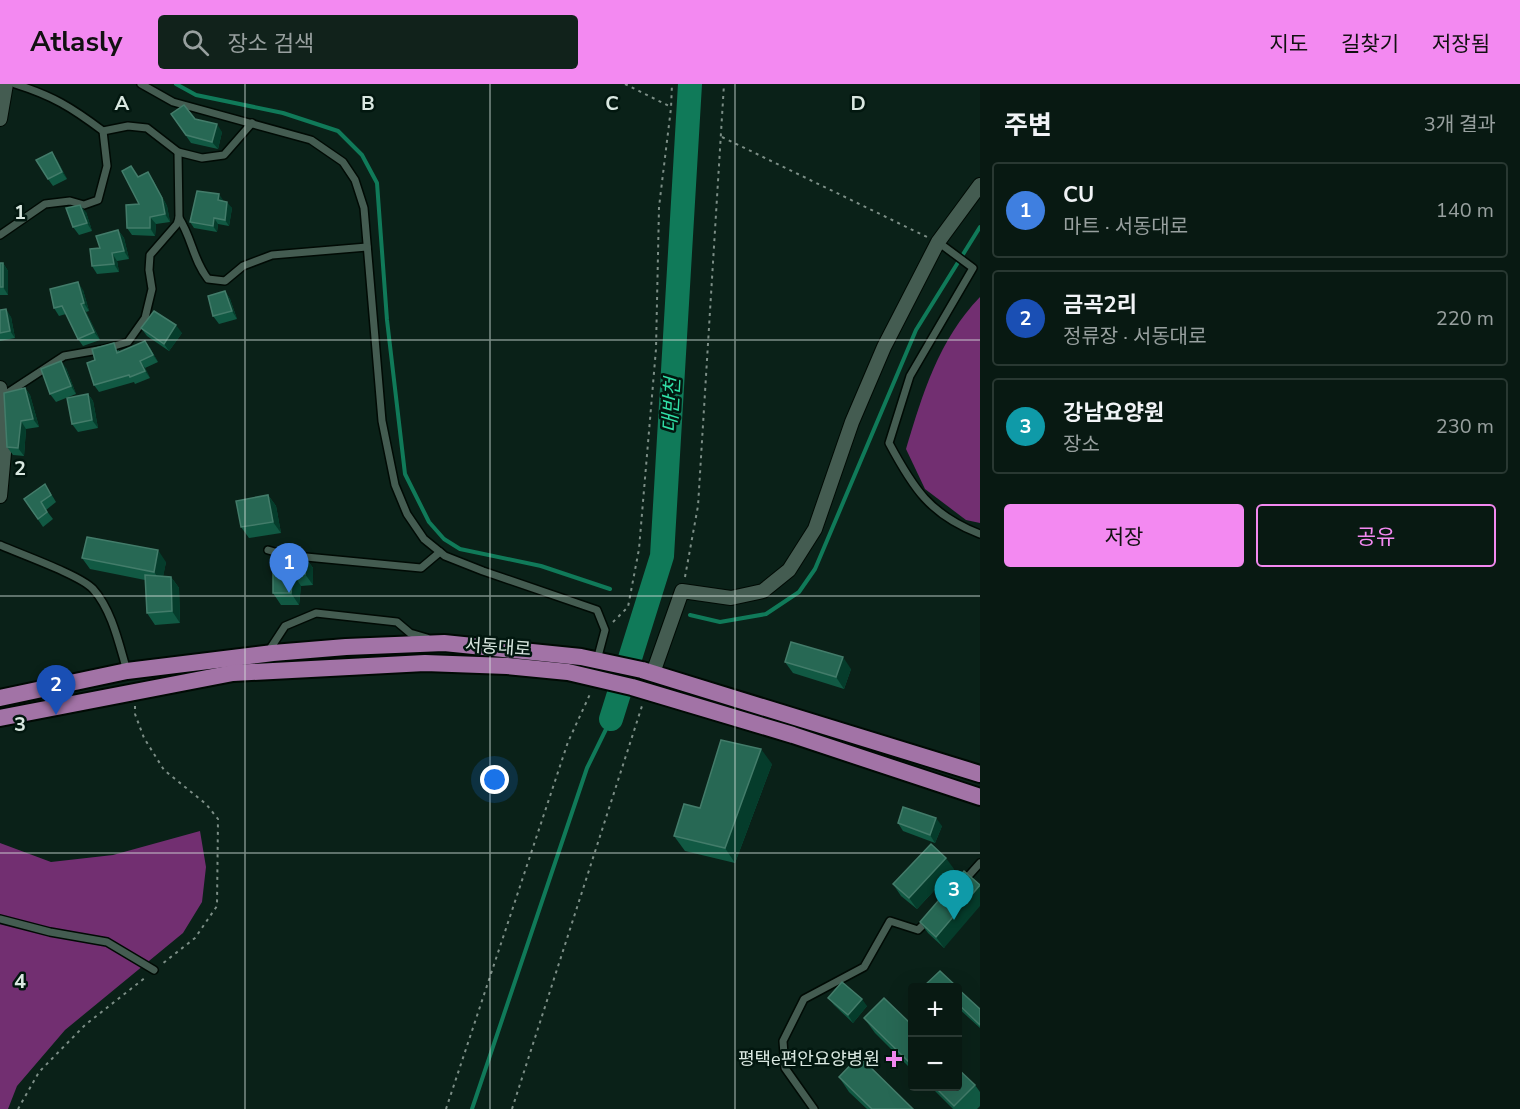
<!DOCTYPE html>
<html lang="ko">
<meta charset="utf-8">
<style>
body{margin:0;font-family:"Nunito Sans","Noto Sans KR",sans-serif;background:#11221b;color:#f1f3f6}
.controls{position:absolute;right:18px;bottom:18px;display:grid;overflow:hidden;border-radius:6px;box-shadow:0 6px 24px #0002}
.controls button{width:54px;height:54px;display:grid;place-items:center;padding:0;border:0;border-bottom:2px solid #293832;background:#081912;color:#f1f3f6;font:30px sans-serif}
.you{position:absolute;left:495px;top:696px;width:21px;height:21px;margin:-15px;border:4px solid #fff;border-radius:50%;background:#1a73e8;box-shadow:0 0 0 9px #1a73e833}
.badge{display:grid;place-items:center;width:39px;height:39px;border-radius:50%;background:#f389f1;color:#fff;font-size:20px;font-weight:700}
.pin{position:absolute;translate:-50% -50px;filter:drop-shadow(0 2px 3px #0008)}
.pin::after{content:'';position:absolute;top:32px;width:21px;height:18px;background:inherit;clip-path:polygon(0 0,100% 0,50% 100%)}
.list{margin:0;padding:0;list-style:none}
h2{display:flex;justify-content:space-between;align-items:center;height:78px;margin:0;padding:0 24px;font-size:26px}
h2 small{font-size:20px;font-weight:400;color:#98a09f}
.list li{display:grid;grid-template-columns:39px 1fr auto;gap:18px;align-items:center;box-sizing:border-box;height:96px;margin:0 12px 12px;padding:0 12px;border:2px solid #293832;border-radius:6px}
.list b{display:block;font-size:22px;white-space:nowrap}
.list p{margin:0;font-size:20px;white-space:nowrap;color:#98a09f}
.list em{font-size:20px;font-style:normal;color:#98a09f}
.actions{display:flex;gap:12px;padding:18px 24px}
.actions a{flex:1;padding:14px 0;border:2px solid #f389f1;border-radius:6px;text-align:center;font-size:21px;color:#f389f1}
.actions .main{background:#f389f1;color:#111}
.icon{flex:none;width:33px;height:33px;fill:none;stroke:currentColor;stroke-width:2;stroke-linecap:round;stroke-linejoin:round}
.map{position:relative;flex:none;width:980px;height:1025px;overflow:hidden}
header{display:flex;align-items:center;gap:36px;box-sizing:border-box;height:84px;padding:0 30px;background:#f389f1;color:#111}
header strong{font-size:28px}
nav{display:flex;gap:33px;margin-inline-start:auto;font-size:21px}
.search{width:420px;height:54px;background:#11221b;display:flex;align-items:center;gap:15px;box-sizing:border-box;padding:0 21px;border-radius:6px;color:#98a09f;font-size:22px}
main{display:flex}
aside{flex:1;background:#081912}
.map>svg:first-child{display:block}
.forest{fill:#722f71}
.lines{fill:none;stroke-linecap:round;stroke-linejoin:round}
.stream{stroke:#107a59;stroke-width:4}
.river{stroke:#107a59;stroke-width:24}
.service-casing{stroke:#000a04;stroke-width:10}
.minor-casing{stroke:#000a04;stroke-width:16}
.primary-casing{stroke:#000a04;stroke-width:20}
.path{stroke:#7c8e86;stroke-width:2;stroke-dasharray:3 4.5;stroke-linecap:butt}
.service{stroke:#445c51;stroke-width:7}
.minor{stroke:#445c51;stroke-width:14}
.primary{stroke:#a273a6;stroke-width:16}
.wall{fill:#115943}
.shaded-wall{fill:#053c2b}
.building{fill:#276854;stroke:#437c6a;stroke-width:1.5}
.grid{fill:none;stroke:#dae8e1;stroke-width:1.5;stroke-opacity:0.55}
.poi-dot{fill:#f389f1;stroke:#02170f;stroke-width:2}
.labels{text-anchor:middle;stroke-width:5;stroke-linejoin:round;paint-order:stroke}
.street-label{font-size:18px;fill:#dae8e1;stroke:#02170f}
.poi-label{font-size:18px;fill:#dae8e1;stroke:#02170f;text-anchor:end}
.water-label{font-size:20px;font-style:italic;fill:#31e0a7;stroke:#02170f}
.grid-label{font-size:20px;text-anchor:middle;font-weight:bold;fill:#dae8e1;stroke:#02170f;stroke-width:5;stroke-linejoin:round;paint-order:stroke}
</style>
<header>
<strong>Atlasly</strong>
<div class="search"><svg class="icon" aria-label="search" viewBox="0 0 24 24"><circle cx="10" cy="10" r="6"/><path d="M15 15l6 6"/></svg>장소 검색</div>
<nav><a>지도</a><a>길찾기</a><a>저장됨</a></nav>
</header>
<main>
<div class="map">
<svg width="980" height="1025" viewBox="0 0 980 1025">
<rect width="100%" height="100%" fill="#0a2118"/>
<g class="forest">
<path d="M980,213V439L966,436L925,405L906,365C922,311 939,255 980,213Z"/>
<polygon points="200,747 206,783 202,818 183,849 65,946 17,1002 8,1025 0,1025 0,759 51,778 113,771"/>
</g>
<g class="lines">
<g class="stream">
<polyline points="176,0 196,11 283,29 338,47 362,71 377,99 387,236 405,390 429,438 444,455 460,465 541,482 610,505"/>
<polyline points="690,531 720,538 766,530 799,508 815,485 916,246 980,143"/>
<polyline points="472,1025 587,684 611,635"/>
</g>
<polyline class="river" points="611,635 662,472 690,0"/>
<defs>
<g id="service">
<path d="M15,0C53,12 71,23 103,47L128,42L147,44L178,68L202,74L224,71L252,39"/>
<polyline points="141,0 173,18 311,56 343,78 355,96 364,124 382,337 395,401 407,430 424,455 445,472 483,487 597,526 605,546 597,576"/>
<path d="M179,134C192,154 193,176 208,195L225,197L243,182L272,171L367,163"/>
<polyline points="0,151 45,120 70,117 84,121 98,116 107,82 103,47"/>
<path d="M938,158L973,184L910,292L889,359C913,404 930,431 980,450"/>
<polyline points="6,310 64,272 104,265 128,258 145,234 152,205 149,186 150,171 177,140 179,134 178,68"/>
<path d="M0,461C20,470 80,491 93,505C112,526 119,560 127,587"/>
<polyline points="268,466 285,471 421,484 440,468"/>
<polyline points="268,568 285,542 316,529 397,538 410,549 427,554"/>
<polyline points="963,798 980,779"/>
<polyline points="0,835 50,848 107,858 154,886"/>
<polyline points="814,1025 785,984 783,957 804,915 864,883 890,837 918,846 929,835"/>
</g>
<g id="minor">
<polyline points="0,35 6,0"/>
<polyline points="0,304 4,369 0,412"/>
<polyline points="653,589 682,507 731,514 763,507 789,486 815,445 852,338 884,263 938,158 980,101"/>
</g>
<g id="primary">
<polyline points="0,614 127,587 273,569 346,563 444,559 581,573 642,586 980,690"/>
<polyline points="0,634 233,589 425,579 507,582 568,588 632,603 793,651 980,713"/>
</g>
</defs>
<use href="#service" class="service-casing"/>
<use href="#minor" class="minor-casing"/>
<use href="#primary" class="primary-casing"/>
<g class="path">
<polyline points="625,0 671,23"/>
<polyline points="722,53 927,153"/>
<polyline points="685,493 698,422 724,0"/>
<polyline points="613,538 628,523 639,465 656,265 659,123 671,24 672,0"/>
<polyline points="135,622 135,630 144,654 164,686 206,720 218,735 217,822 195,854 162,880"/>
<polyline points="18,1025 39,988 85,941 146,893"/>
<polyline points="446,1025 568,658 591,608"/>
<polyline points="512,1025 642,622"/>
</g>
<use href="#service" class="service"/>
<use href="#minor" class="minor"/>
<use href="#primary" class="primary"/>
</g>
<g class="wall">
<polygon points="171,30 222,48 218,65 191,59"/>
<polygon points="57,76 67,95 53,102 48,95"/>
<polygon points="138,93 153,96 167,122 170,138 156,140 155,152 132,151 127,144 139,120"/>
<polygon points="223,116 223,117 232,124 229,142 218,140 217,148 194,144 190,138"/>
<polygon points="86,128 92,147 79,151 73,143"/>
<polygon points="118,146 124,154 129,175 117,177 119,188 97,190 92,182 100,164"/>
<polygon points="0,179 3,179 8,187 8,211 0,211"/>
<polygon points="83,206 89,227 86,228 100,256 83,262 78,255 66,230 59,232 54,224"/>
<polygon points="225,207 230,215 237,235 219,240 213,232"/>
<polygon points="0,226 11,233 15,254 0,257"/>
<polygon points="141,244 182,249 169,267 147,252"/>
<polygon points="150,264 158,278 145,284 150,294 135,300 134,298 99,308 94,301 95,276 119,266 119,267"/>
<polygon points="66,284 76,310 56,318 50,310"/>
<polygon points="25,304 30,311 39,343 26,345 24,372 13,371 7,363"/>
<polygon points="88,310 93,317 98,344 78,348 72,340"/>
<polygon points="50,408 56,418 46,426 53,435 43,443 24,415"/>
<polygon points="268,411 276,422 281,449 249,454 241,443"/>
<polygon points="305,473 313,484 313,501 301,502 299,521 281,521 273,509"/>
<polygon points="82,474 166,478 163,492 171,493 179,504 180,539 155,541 147,529 145,496 90,485"/>
<polygon points="785,578 851,585 844,605 793,589"/>
<polygon points="772,680 735,779 685,767 674,752 700,724"/>
<polygon points="898,739 942,742 935,759 903,747"/>
<polygon points="954,785 917,825 901,812 893,800"/>
<polygon points="980,800 944,864 928,849 920,838"/>
<polygon points="957,904 980,925 980,944 957,923"/>
<polygon points="828,914 867,922 853,939 834,921"/>
<polygon points="864,934 912,941 912,986 875,949"/>
<polygon points="839,993 913,1025 867,1025 849,1008"/>
<polygon points="975,1001 980,1008 980,1022 977,1025 953,1025 930,1002 957,1002"/>
</g>
<g class="shaded-wall">
<polygon points="217,40 222,48 218,65 212,58"/>
<polygon points="52,68 57,76 67,95 62,88"/>
<polygon points="148,88 153,96 167,122 170,138 165,130"/>
<polygon points="219,110 223,116 222,122 218,116"/>
<polygon points="227,118 232,124 229,142 225,136"/>
<polygon points="80,121 86,128 92,147 87,139"/>
<polygon points="150,133 156,140 155,152 150,144"/>
<polygon points="214,134 218,140 217,148 213,142"/>
<polygon points="118,146 124,154 129,175 124,167"/>
<polygon points="112,169 117,177 119,188 114,180"/>
<polygon points="3,179 8,187 8,211 3,203"/>
<polygon points="78,198 83,206 89,227 84,219"/>
<polygon points="225,207 230,215 237,235 232,227"/>
<polygon points="81,220 86,228 100,256 94,248"/>
<polygon points="6,225 11,233 15,254 10,247"/>
<polygon points="176,241 182,249 169,267 164,260"/>
<polygon points="145,257 150,264 158,278 153,271"/>
<polygon points="61,277 66,284 76,310 71,302"/>
<polygon points="140,277 145,284 150,294 145,287"/>
<polygon points="25,304 30,311 39,343 33,335"/>
<polygon points="88,310 93,317 98,344 92,336"/>
<polygon points="21,337 26,345 24,372 18,364"/>
<polygon points="268,411 276,422 281,449 273,438"/>
<polygon points="158,466 166,478 162,499 154,488"/>
<polygon points="305,473 313,484 313,501 305,490"/>
<polygon points="293,490 301,502 299,521 291,509"/>
<polygon points="171,493 179,504 180,539 172,527"/>
<polygon points="843,573 851,585 844,605 836,593"/>
<polygon points="761,665 772,680 735,779 725,764"/>
<polygon points="936,734 942,742 935,759 930,751"/>
<polygon points="946,774 954,785 917,825 909,814"/>
<polygon points="980,801 980,822 944,864 936,853"/>
<polygon points="862,915 867,922 853,939 848,931"/>
</g>
<g class="building">
<polygon points="184,21 195,35 217,40 212,58 186,51 171,30"/>
<polygon points="52,68 62,88 48,95 36,76"/>
<polygon points="131,82 138,93 148,88 162,114 165,130 150,133 150,144 127,144 126,121 139,120 122,87"/>
<polygon points="197,107 219,110 218,116 227,118 225,136 214,134 213,142 190,138"/>
<polygon points="80,121 87,139 73,143 66,124"/>
<polygon points="118,146 124,167 112,169 114,180 92,182 90,165 100,164 96,152"/>
<rect x="0" y="179" width="3" height="24"/>
<polygon points="78,198 84,219 81,220 94,248 78,255 62,222 54,224 50,205"/>
<polygon points="225,207 232,227 213,232 208,212"/>
<polygon points="6,225 10,247 0,249 0,226"/>
<polygon points="154,227 176,241 164,260 141,244"/>
<polygon points="145,257 153,271 140,277 145,287 130,293 129,291 94,301 87,279 95,276 92,265 114,259 117,269"/>
<polygon points="61,277 71,302 50,310 41,285"/>
<polygon points="25,304 33,335 21,337 18,364 7,363 4,309"/>
<polygon points="88,310 92,336 72,340 67,314"/>
<polygon points="45,400 51,411 41,418 47,428 38,435 24,415"/>
<polygon points="268,411 273,438 241,443 236,417"/>
<polygon points="87,453 158,466 154,488 82,474"/>
<polygon points="273,472 305,473 305,490 293,490 291,509 273,509"/>
<polygon points="145,491 171,493 172,527 147,529"/>
<polygon points="791,558 843,573 836,593 785,578"/>
<polygon points="721,656 761,665 725,764 674,752 684,720 700,724"/>
<polygon points="903,723 936,734 930,751 898,739"/>
<polygon points="931,760 946,774 909,814 893,800"/>
<polygon points="964,787 980,801 936,853 920,838"/>
<polygon points="940,887 957,903 923,903"/>
<polygon points="842,898 862,915 848,931 828,914"/>
<polygon points="957,904 980,925 980,941 957,919"/>
<polygon points="884,914 912,941 912,981 864,934"/>
<polygon points="859,972 913,1025 872,1025 839,993"/>
<polygon points="957,984 975,1001 954,1022 934,1002 957,1002"/>
</g>
<path class="grid" d="M245,0V1025M490,0V1025M735,0V1025M0,256H980M0,512H980M0,769H980"/>
<path class="poi-dot" d="M891 966h6v6h6v6h-6v6h-6v-6h-6v-6h6z"/>
<g class="labels">
<g class="street-label">
<text transform="translate(498 563) rotate(4)" y="6">서동대로</text>
</g>
<g class="poi-label">
<text x="880" y="981">평택e편안요양병원</text>
</g>
<g class="water-label">
<text transform="translate(671 321) rotate(-87)" y="7">대반천</text>
</g>
</g>
<g class="grid-label">
<text x="122" y="26">A</text>
<text x="368" y="26">B</text>
<text x="612" y="26">C</text>
<text x="858" y="26">D</text>
<text x="20" y="135">1</text>
<text x="20" y="391">2</text>
<text x="20" y="647">3</text>
<text x="20" y="904">4</text>
</g>
</svg>
<div class="controls">
<button>+</button>
<button>−</button>
</div>
<div class="you"></div>
<div class="pin badge" style="left:289px;top:509px;background:#3f7fe0">1</div>
<div class="pin badge" style="left:56px;top:631px;background:#1a4fb4">2</div>
<div class="pin badge" style="left:954px;top:836px;background:#0f9aa8">3</div>
</div>
<aside>
<h2>주변<small>3개 결과</small></h2>
<ul class="list">
<li><span class="badge" style="background:#3f7fe0">1</span><div><b>CU</b><p>마트 · 서동대로</p></div><em>140 m</em></li>
<li><span class="badge" style="background:#1a4fb4">2</span><div><b>금곡2리</b><p>정류장 · 서동대로</p></div><em>220 m</em></li>
<li><span class="badge" style="background:#0f9aa8">3</span><div><b>강남요양원</b><p>장소</p></div><em>230 m</em></li>
</ul>
<div class="actions"><a class="main">저장</a><a>공유</a></div>
</aside>
</main>
